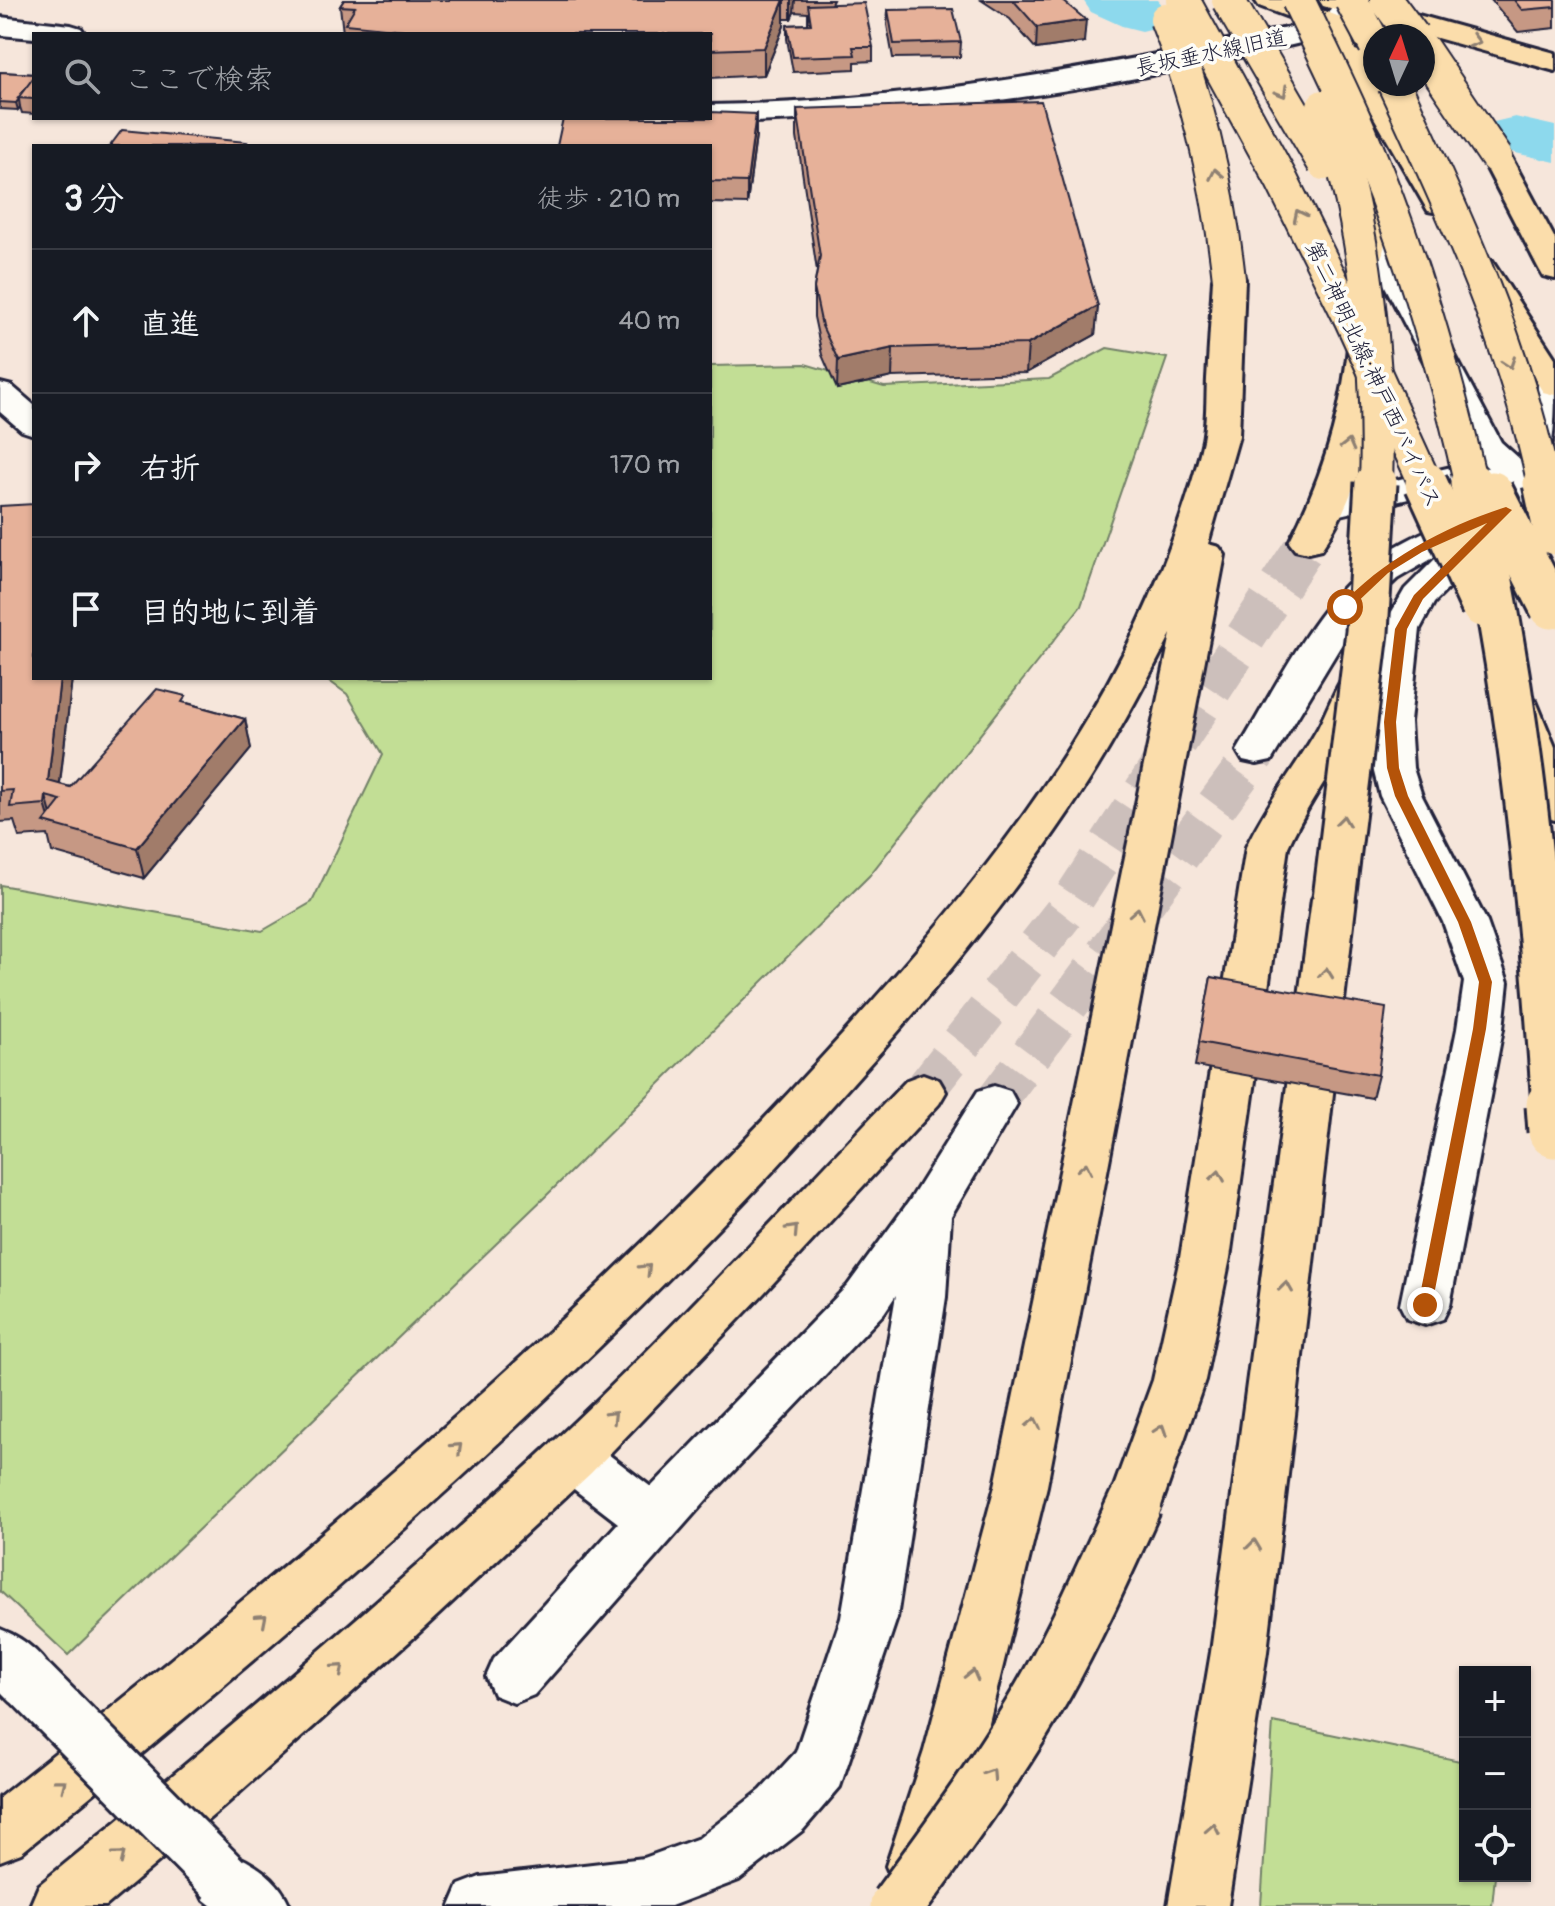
<!DOCTYPE html>
<html lang="ja">
<meta charset="utf-8">
<style>
body{margin:0;font-family:Pangolin,"Klee One",sans-serif;background:#242831;color:#f1f3f6}
.controls{position:absolute;right:24px;bottom:24px;display:grid;overflow:hidden;border-radius:0px;box-shadow:0 2px 6px #0004}
.controls button{width:72px;height:72px;display:grid;place-items:center;padding:0;border:0;border-bottom:2px solid #363941;background:#171b24;color:#f1f3f6;font:40px sans-serif}
.compass{position:absolute;left:1363px;top:24px;width:72px;height:72px;border-radius:50%;background:#171b24;box-shadow:0 2px 6px #0004;rotate:4deg}
.stop{position:absolute;width:24px;height:24px;margin:-18px;border:6px solid #b45309;border-radius:50%;background:#fff}
.stop.end{background:#b45309;border-color:#fff;box-shadow:0 2px 8px #0008}
.list{margin:0;padding:0;list-style:none}
h2{display:flex;justify-content:space-between;align-items:center;height:104px;margin:0;padding:0 32px;font-size:34px}
h2 small{font-size:26px;font-weight:400;color:#9ea1a6}
.list li{display:grid;grid-template-columns:52px 1fr auto;gap:24px;align-items:center;box-sizing:border-box;height:144px;padding:0 32px;border-top:2px solid #363941}
.list b{display:block;font-size:30px;white-space:nowrap}
.list em{font-size:26px;font-style:normal;color:#9ea1a6}
.icon{flex:none;width:44px;height:44px;fill:none;stroke:currentColor;stroke-width:2;stroke-linecap:round;stroke-linejoin:round}
.map{position:relative;flex:none;width:1555px;height:1906px;overflow:hidden}
.search{position:absolute;background:#171b24;box-shadow:0 2px 6px #0004;left:32px;top:32px;width:680px;height:88px;display:flex;align-items:center;gap:20px;box-sizing:border-box;padding:0 28px;border-radius:0px;color:#9ea1a6;font-size:30px}
.panel{position:absolute;background:#171b24;box-shadow:0 2px 6px #0004;left:32px;top:144px;width:680px;height:536px;border-radius:0px}
.map>svg:first-child{display:block}
.green{fill:#c2de95;stroke:#728068;stroke-width:2}
.lines{fill:none;stroke-linecap:round;stroke-linejoin:round}
.river{fill:#8dd9ed;fill-rule:evenodd}
.minor-tunnel{stroke:#ccbfbb;stroke-width:41;stroke-dasharray:41 21;stroke-linecap:butt}
.highway-tunnel{stroke:#ccbfbb;stroke-width:41;stroke-dasharray:41 21;stroke-linecap:butt}
.minor-casing{stroke:#22223b;stroke-width:6}
.major-casing{stroke:#22223b;stroke-width:6}
.highway-casing{stroke:#22223b;stroke-width:6}
.minor{fill:#fdfcf7;fill-rule:evenodd}
.major{fill:#fbddab;fill-rule:evenodd}
.highway{fill:#fbddab;fill-rule:evenodd}
.minor-bridge-casing{stroke:#22223b;stroke-width:59;stroke-linecap:butt}
.highway-bridge-far2-casing{stroke:#22223b;stroke-width:36;stroke-linecap:butt}
.highway-bridge-far1-casing{stroke:#22223b;stroke-width:47;stroke-linecap:butt}
.highway-bridge-casing{stroke:#22223b;stroke-width:59;stroke-linecap:butt}
.minor-bridge{stroke:#fdfcf7;stroke-width:53}
.highway-bridge-far2{stroke:#fbddab;stroke-width:32}
.highway-bridge-far1{stroke:#fbddab;stroke-width:41}
.highway-bridge{stroke:#fbddab;stroke-width:53}
.wall{fill:#c69884;stroke:#22223b;stroke-width:2}
.shaded-wall{fill:#a17c6b;stroke:#22223b;stroke-width:2}
.building{fill:#e6b199;stroke:#22223b;stroke-width:2}
.oneway{stroke:#8e8073}
.route{fill:#b45309}
.labels{text-anchor:middle;stroke-width:7;stroke-linejoin:round;paint-order:stroke}
.far-street-label{font-size:22px;fill:#22223b;stroke:#fdfcf7}
</style>
<div class="map">
<svg width="1555" height="1906" viewBox="0 0 1555 1906">
<rect width="100%" height="100%" fill="#f6e6db"/>
<filter id="ink" filterUnits="userSpaceOnUse"><feTurbulence type="fractalNoise" baseFrequency=".0125" numOctaves="2"/><feDisplacementMap in="SourceGraphic" scale="16" xChannelSelector="R" yChannelSelector="G"/><feConvolveMatrix kernelMatrix="1 2 1 2 8 2 1 2 1" color-interpolation-filters="sRGB"/></filter>
<g filter="url(#ink)">
<g class="green">
<polygon points="1107,348 1167,358 1081,606 869,876 549,1193 68,1655 0,1591 0,885 262,931 312,902 383,754 347,694 325,678 710,678 710,366 805,364 884,387 1049,379"/>
<polygon points="1273,1722 1465,1762 1465,1876 1495,1876 1492,1906 1261,1906"/>
</g>
<g class="lines">
<g class="river">
<polygon points="1083,0 1158,0 1170,14 1162,26 1142,31 1122,26 1091,12"/>
<polygon points="1515,117 1555,126 1555,162 1494,148 1485,135 1494,122"/>
</g>
<polyline class="minor-tunnel" points="994,1104 1257,751"/>
<polyline class="highway-tunnel" points="923,1092 1067,909 1308,542"/>
<defs>
<g id="minor">
<path d="M1335,0H1357L1360,5L1346,32C1138,84 924,120 710,123L698,118H710V105C924,102 1116,64 1325,20Z"/>
<polygon points="0,17 71,25 81,28 85,34 34,34 34,38 0,35"/>
<path d="M1370,216L1381,219L1386,226L1501,442L1521,460L1536,422L1538,385L1543,378L1555,375C1555,435 1555,496 1502,526L1504,530L1499,538L1434,603L1420,629L1410,722L1413,768L1422,796L1487,922L1508,982L1503,1029L1450,1305L1443,1319L1425,1325L1407,1319L1400,1305L1457,1029L1464,982L1443,922L1380,796L1373,768L1370,722L1382,629L1405,589L1440,554L1397,579L1360,614L1271,761L1257,764L1243,761L1237,751C1274,691 1315,603 1372,562C1408,536 1452,520 1493,502L1503,491L1460,487L1327,518L1314,515L1309,507L1314,499L1460,465L1488,468L1468,447L1354,226L1359,219Z"/>
<polygon points="0,383 12,386 34,405 34,435 22,431 0,412"/>
<polygon points="994,1086 1010,1091 1017,1104 951,1216 946,1297 897,1618 840,1787 803,1830 739,1880 671,1906 450,1906 459,1885 480,1877 644,1858 699,1838 761,1790 796,1752 841,1618 896,1295 884,1313 707,1499 534,1695 514,1703 494,1695 486,1677 494,1659 618,1523 553,1473 546,1457 553,1441 572,1435 591,1441 651,1487 848,1285 910,1200 978,1091"/>
<path d="M0,1629C27,1639 47,1658 59,1684L51,1702L31,1710L11,1702L0,1691Z"/>
<path d="M224,1850C253,1862 278,1877 290,1906H212L203,1899L194,1879L203,1859Z"/>
</g>
<g id="major">
<polygon points="1255,0 1295,0 1348,20 1352,26 1348,32 1338,35 1328,32 1259,6"/>
<polygon points="1319,0 1364,0 1555,53 1555,71 1323,6"/>
</g>
<g id="highway">
<path d="M1336,17L1346,20L1355,50L1365,53L1375,68V84H1384L1455,204L1450,211L1439,213L1428,211L1368,107C1374,136 1396,237 1380,259L1369,262L1358,259L1353,252L1348,167L1322,26L1326,20Z"/>
<polygon points="1496,148 1507,150 1511,157 1555,239 1555,279 1543,276 1539,269 1481,157 1485,150"/>
<polygon points="1480,258 1492,261 1555,358 1555,395 1543,392 1464,268 1468,261"/>
<path d="M1229,269L1241,272L1245,279L1239,436L1208,544L1219,547L1225,555L1047,1486L982,1751L937,1886L916,1895L895,1886L886,1866L924,1751L995,1486L1171,634C1140,694 1108,754 1070,810C983,939 879,1056 774,1170C542,1418 284,1639 21,1853L0,1861V1797C289,1568 572,1330 822,1057C962,904 1104,736 1174,536C1185,505 1196,472 1203,440C1207,420 1206,399 1207,379C1209,346 1211,312 1213,279L1217,272Z"/>
<path d="M1366,327L1378,330L1383,337C1378,409 1363,489 1321,550L1308,553L1295,550L1289,542C1323,477 1343,410 1349,337L1354,330Z"/>
<path d="M1357,673L1371,677L1377,686C1354,744 1313,791 1288,847L1230,1258L1205,1380L1162,1503L1154,1519L1135,1526L1116,1519L1108,1503L1153,1380L1180,1258L1246,847C1266,804 1295,769 1318,728C1327,711 1333,693 1343,677Z"/>
<polygon points="1522,697 1536,701 1555,747 1555,820 1540,816 1534,806 1502,710 1508,701"/>
<polygon points="1334,884 1349,888 1356,899 1267,1652 1228,1906 1168,1906 1211,1652 1312,899 1319,888"/>
<path d="M923,1074L939,1080L946,1092L939,1104L764,1293L591,1473L411,1640L222,1808L106,1906H30L39,1885C214,1743 386,1597 552,1443C675,1328 790,1202 907,1080Z"/>
</g>
</defs>
<use href="#minor" class="minor-casing"/>
<use href="#major" class="major-casing"/>
<use href="#highway" class="highway-casing"/>
<use href="#minor" class="minor"/>
<use href="#major" class="major"/>
<use href="#highway" class="highway"/>
<defs>
<polyline id="minor-bridge" points="31,1684 224,1879"/>
<g id="highway-bridge-far2">
<polyline points="1183,0 1281,179 1351,320 1426,485"/>
<polyline points="1228,0 1324,164"/>
<path d="M1298,0C1319,44 1341,87 1360,132C1409,245 1444,365 1471,485"/>
<polyline points="1351,0 1375,45"/>
<polyline points="1386,0 1413,36"/>
<path d="M1166,19C1200,103 1219,189 1229,279"/>
<polyline points="1423,49 1496,157"/>
<path d="M1394,84C1454,213 1515,344 1544,485"/>
<path d="M1323,106C1367,217 1380,366 1376,485"/>
</g>
<g id="highway-bridge-far1">
<polyline points="1426,483 1482,606"/>
<path d="M1471,483C1519,688 1539,897 1553,1107"/>
<polyline points="1544,483 1555,534"/>
<polyline points="1492,492 1551,608"/>
<polyline points="1334,899 1367,632 1376,483"/>
</g>
<g id="highway-bridge">
<polyline points="1553,1105 1555,1131"/>
<path d="M897,1906C950,1834 1003,1762 1047,1684C1080,1625 1107,1564 1135,1503"/>
</g>
</defs>
<use href="#minor-bridge" class="minor-bridge-casing"/>
<use href="#highway-bridge-far2" class="highway-bridge-far2-casing"/>
<use href="#highway-bridge-far1" class="highway-bridge-far1-casing"/>
<use href="#highway-bridge" class="highway-bridge-casing"/>
<use href="#minor-bridge" class="minor-bridge"/>
<use href="#highway-bridge-far2" class="highway-bridge-far2"/>
<use href="#highway-bridge-far1" class="highway-bridge-far1"/>
<use href="#highway-bridge" class="highway-bridge"/>
</g>
<g class="wall">
<polygon points="344,0 833,0 831,4 873,47 873,61 855,62 855,69 793,72 787,39 787,25 808,24 808,13 794,12 791,19 784,19 784,26 764,75 710,78 710,34 346,34 343,33 340,6"/>
<polygon points="981,0 1062,0 1084,42 1036,49 1010,19"/>
<polygon points="1491,0 1555,0 1555,28 1518,32"/>
<polygon points="888,10 961,42 960,57 893,58 887,25"/>
<polygon points="0,72 34,74 34,114 22,113 20,107 18,110 0,109"/>
<polygon points="797,109 1098,306 1095,335 1026,373 892,377 837,389 822,355 814,317 814,288 817,271 797,137"/>
<polygon points="756,114 756,136 747,204 710,203 710,146"/>
<polygon points="0,506 34,678 72,678 60,784 70,787 188,703 245,719 251,749 144,878 52,852 48,835 19,837 14,821 0,822"/>
<polygon points="1211,977 1378,1075 1372,1098 1195,1066"/>
</g>
<g class="shaded-wall">
<polygon points="784,0 784,26 764,75 764,48"/>
<polygon points="791,0 795,0 794,12 791,19"/>
<polygon points="1086,20 1084,42 1036,49 1037,27"/>
<polygon points="19,99 20,107 18,110 16,103"/>
<polygon points="756,114 756,136 747,204 747,182"/>
<polygon points="1098,306 1095,335 1026,373 1028,344"/>
<polygon points="893,348 892,377 837,389 838,360"/>
<polygon points="60,678 72,678 58,799 48,781"/>
<polygon points="245,719 251,749 144,878 137,848"/>
<polygon points="46,796 54,825 51,824 45,804"/>
</g>
<g class="building">
<polygon points="344,0 784,0 764,48 710,50 710,34 444,34 345,24 355,7 340,6"/>
<polygon points="1013,0 1062,0 1086,20 1037,27"/>
<polygon points="1514,0 1555,0 1555,7 1522,10"/>
<polygon points="864,3 873,47 853,47 855,55 793,57 787,25 811,24 808,5"/>
<polygon points="953,9 961,42 894,44 888,10"/>
<polygon points="0,72 34,74 34,77 16,103 0,102"/>
<polygon points="34,77 34,99 18,98"/>
<polygon points="1041,101 1098,306 1028,344 893,348 838,360 822,326 814,288 820,256 797,109"/>
<polygon points="710,112 756,114 747,182 710,181 710,146 557,146 563,118 710,118"/>
<polygon points="122,130 247,142 245,146 110,146"/>
<polygon points="34,504 34,678 60,678 48,781 70,787 157,689 186,696 182,702 245,719 137,848 44,822 61,800 46,796 45,804 10,807 13,790 0,791 0,506"/>
<polygon points="1211,977 1386,1008 1378,1075 1199,1042"/>
</g>
<defs><path id="oneway-chevron" d="M-2-3.5L2.5 0L-2 3.5" fill="none" stroke-width="1.6" stroke-linecap="round" stroke-linejoin="round" transform="scale(2)"/></defs>
<g class="oneway">
<use href="#oneway-chevron" transform="translate(1475 41) rotate(15)"/>
<use href="#oneway-chevron" transform="translate(1282 92) rotate(60)"/>
<use href="#oneway-chevron" transform="translate(1216 174) rotate(-101)"/>
<use href="#oneway-chevron" transform="translate(1299 215) rotate(-116)"/>
<use href="#oneway-chevron" transform="translate(1509 363) rotate(71)"/>
<use href="#oneway-chevron" transform="translate(1348 445) rotate(-76)"/>
<use href="#oneway-chevron" transform="translate(1343 821) rotate(-83)"/>
<use href="#oneway-chevron" transform="translate(1137 913) rotate(-79)"/>
<use href="#oneway-chevron" transform="translate(1326 973) rotate(-84)"/>
<use href="#oneway-chevron" transform="translate(1085 1168) rotate(-79)"/>
<use href="#oneway-chevron" transform="translate(1218 1176) rotate(-81)"/>
<use href="#oneway-chevron" transform="translate(793 1230) rotate(-47)"/>
<use href="#oneway-chevron" transform="translate(646 1269) rotate(-45)"/>
<use href="#oneway-chevron" transform="translate(1286 1287) rotate(-82)"/>
<use href="#oneway-chevron" transform="translate(612 1416) rotate(-45)"/>
<use href="#oneway-chevron" transform="translate(1034 1423) rotate(-79)"/>
<use href="#oneway-chevron" transform="translate(1161 1430) rotate(-71)"/>
<use href="#oneway-chevron" transform="translate(457 1448) rotate(-43)"/>
<use href="#oneway-chevron" transform="translate(1254 1545) rotate(-83)"/>
<use href="#oneway-chevron" transform="translate(262 1619) rotate(-41)"/>
<use href="#oneway-chevron" transform="translate(339 1669) rotate(-41)"/>
<use href="#oneway-chevron" transform="translate(972 1675) rotate(-76)"/>
<use href="#oneway-chevron" transform="translate(991 1774) rotate(-57)"/>
<use href="#oneway-chevron" transform="translate(61 1784) rotate(-38)"/>
<use href="#oneway-chevron" transform="translate(1213 1829) rotate(-79)"/>
<use href="#oneway-chevron" transform="translate(120 1856) rotate(-39)"/>
</g>
</g>
<path class="route" d="M1506,507L1512,510L1423,599L1407,629L1396,722L1399,768L1408,796L1471,922L1492,982L1486,1029L1432,1305L1425,1311L1418,1305L1473,1029L1479,982L1458,922L1395,796L1387,768L1384,722L1395,629L1414,595L1487,523L1422,552L1388,573L1349,610L1340,607C1380,561 1448,525 1506,507Z"/>
<g class="labels">
<g class="far-street-label">
<text transform="translate(1211 52) rotate(-12)" y="8">長坂垂水線旧道</text>
<text transform="translate(1374 374) rotate(65)" y="8">第二神明北線;神戸西バイパス</text>
</g>
</g>
</svg>
<div class="controls">
<button>+</button>
<button>−</button>
<button><svg class="icon" aria-label="locate" viewBox="0 0 24 24"><circle cx="12" cy="12" r="6"/><path d="M12 2v4M12 18v4M2 12h4M18 12h4"/></svg></button>
</div>
<svg class="compass" viewBox="-18 -18 36 36"><path d="M0-13l5 13h-10z" fill="#e53935"/><path d="M0 13l5-13h-10z" fill="#9ea1a6"/></svg>
<div class="stop" style="left:1345px;top:607px"></div>
<div class="stop end" style="left:1425px;top:1305px"></div>
<div class="search"><svg class="icon" aria-label="search" viewBox="0 0 24 24"><circle cx="10" cy="10" r="6"/><path d="M15 15l6 6"/></svg>ここで検索</div>
<section class="panel">
<h2>3 分<small>徒歩 · 210 m</small></h2>
<ul class="list">
<li><svg class="icon" aria-label="ahead" viewBox="0 0 24 24"><path d="M12 20V5M6 11l6-6 6 6"/></svg><div><b>直進</b></div><em>40 m</em></li>
<li><svg class="icon" aria-label="right" viewBox="0 0 24 24"><path d="M7 20v-9h11M14 6l5 5-5 5"/></svg><div><b>右折</b></div><em>170 m</em></li>
<li><svg class="icon" aria-label="arrive" viewBox="0 0 24 24"><path d="M6 21V4h12l-3 4 3 4H6"/></svg><div><b>目的地に到着</b></div></li>
</ul>
</section>
</div>
